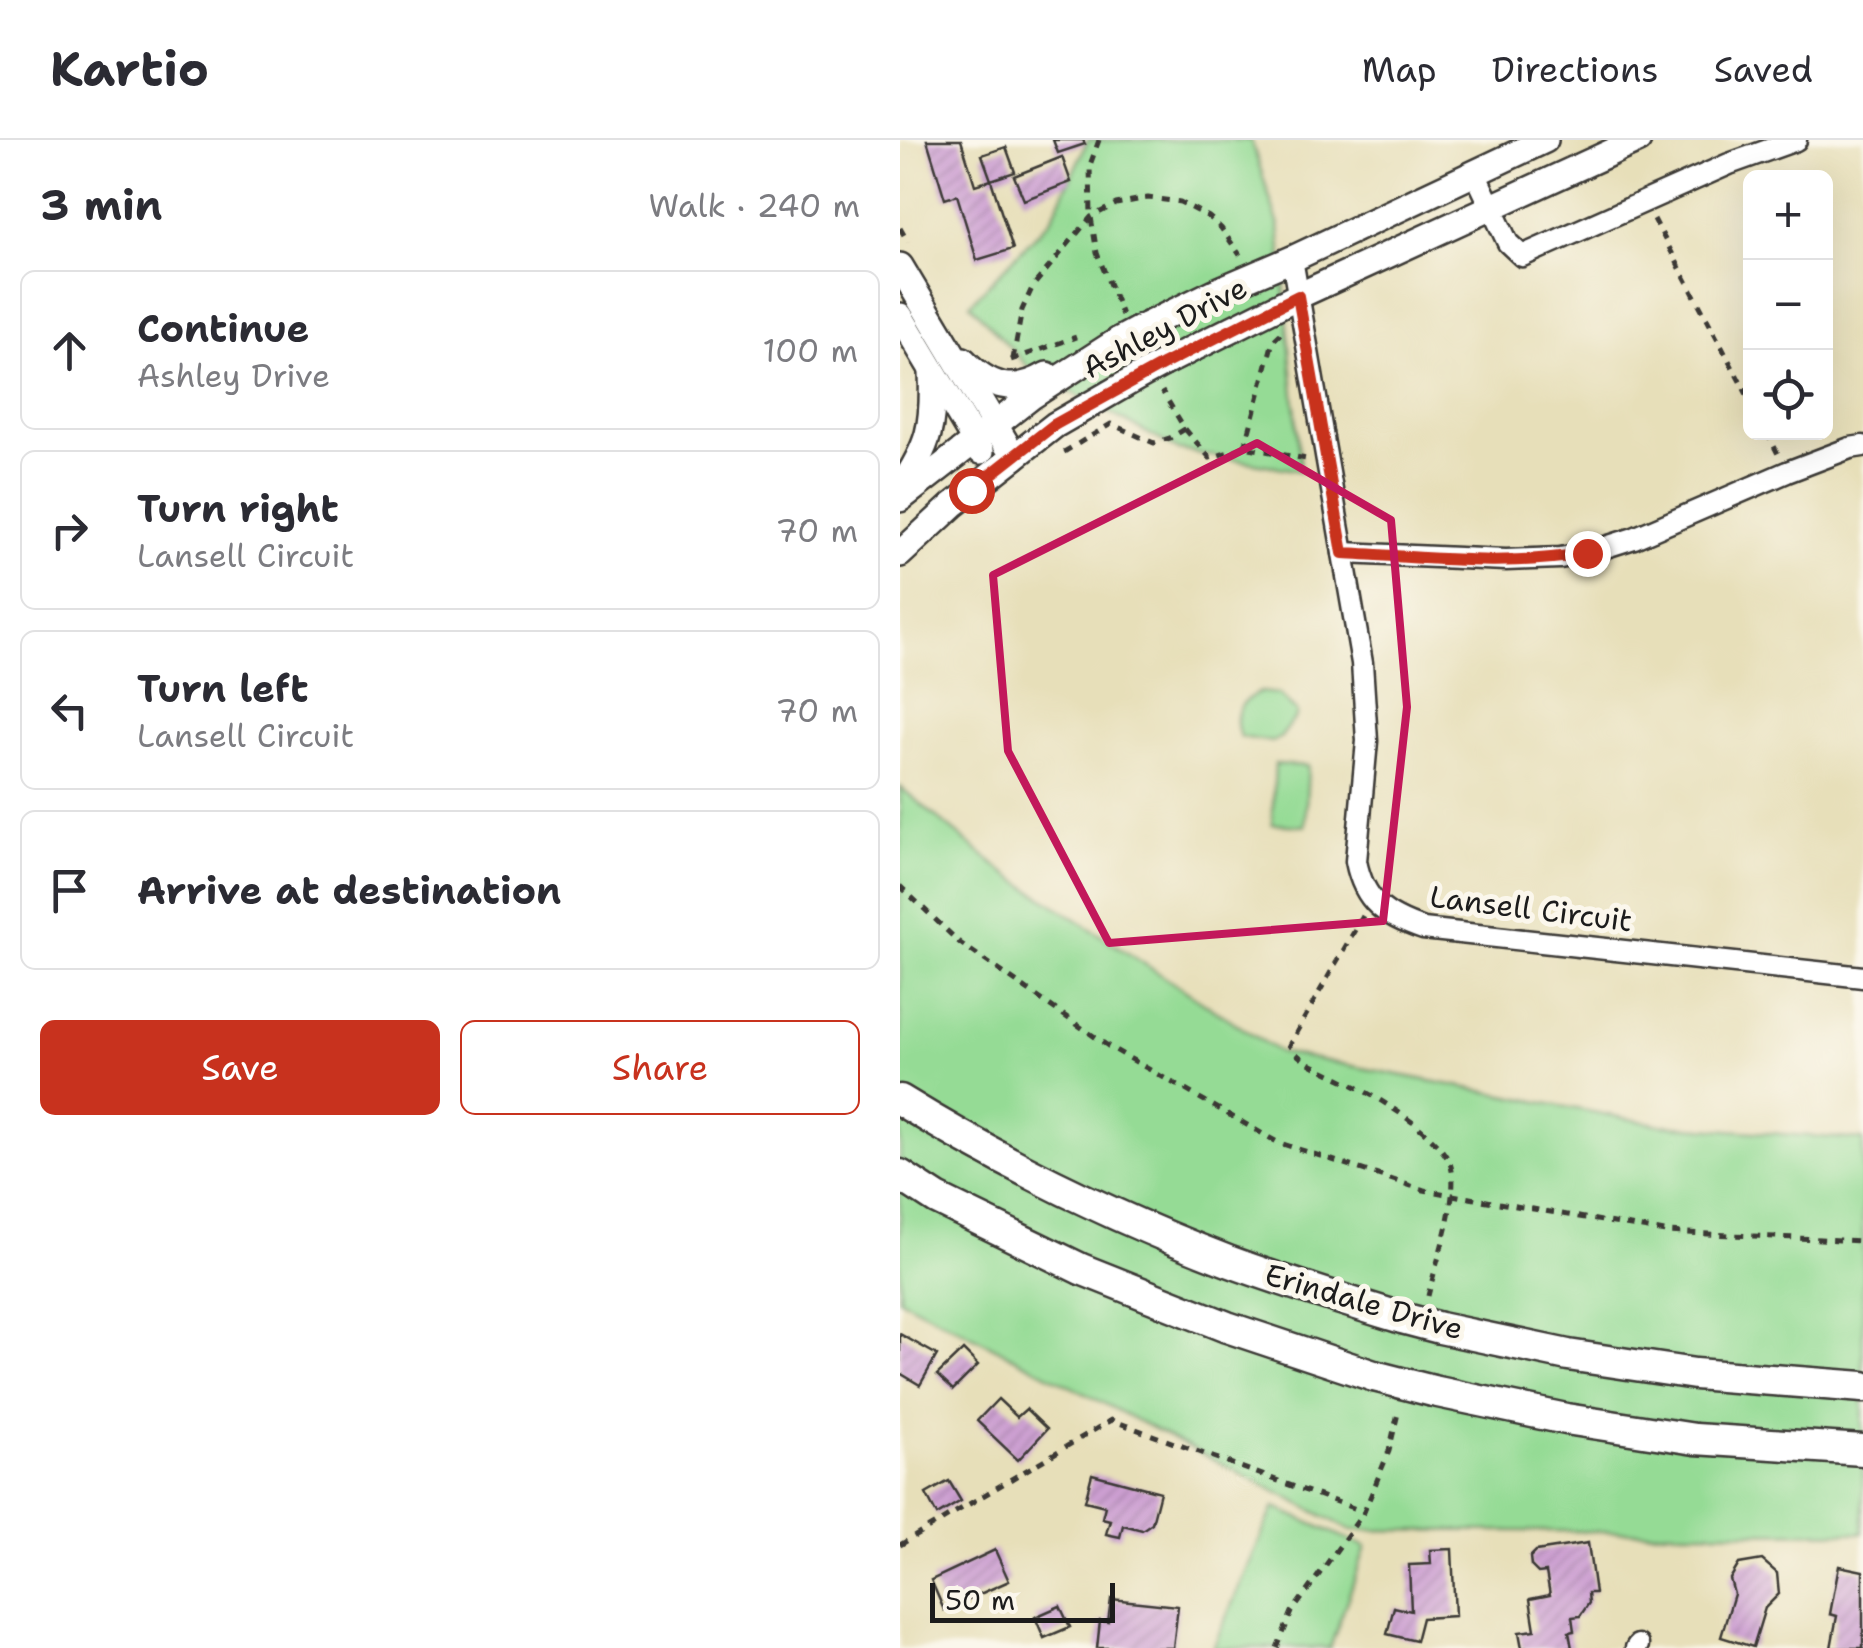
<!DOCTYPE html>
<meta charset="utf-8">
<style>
body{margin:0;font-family:"Shantell Sans",sans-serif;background:#f2f2f3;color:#2b2b33}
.controls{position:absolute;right:30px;top:30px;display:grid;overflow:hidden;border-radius:15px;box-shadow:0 10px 40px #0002}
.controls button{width:90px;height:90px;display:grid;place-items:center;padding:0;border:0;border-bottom:2px solid #e1e1e2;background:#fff;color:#2b2b33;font:50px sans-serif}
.scale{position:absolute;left:30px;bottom:25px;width:185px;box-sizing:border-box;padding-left:10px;border:5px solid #1c1c1c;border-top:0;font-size:28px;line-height:35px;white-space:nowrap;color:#1c1c1c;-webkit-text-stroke:8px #fbf7ec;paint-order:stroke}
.stop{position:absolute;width:30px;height:30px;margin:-22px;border:8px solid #c8321e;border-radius:50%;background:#fff}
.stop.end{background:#c8321e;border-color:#fff;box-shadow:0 2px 10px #0008}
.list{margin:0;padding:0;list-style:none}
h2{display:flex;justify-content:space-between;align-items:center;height:130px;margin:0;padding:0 40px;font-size:42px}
h2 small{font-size:32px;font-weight:400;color:#7c7c81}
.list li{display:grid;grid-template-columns:65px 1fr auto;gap:30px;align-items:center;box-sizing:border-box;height:160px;margin:0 20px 20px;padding:0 20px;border:2px solid #e1e1e2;border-radius:15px}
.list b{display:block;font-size:38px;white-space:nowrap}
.list p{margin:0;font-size:32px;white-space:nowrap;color:#7c7c81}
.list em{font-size:32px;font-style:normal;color:#7c7c81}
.actions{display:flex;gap:20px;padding:30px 40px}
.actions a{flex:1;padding:22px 0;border:2px solid #c8321e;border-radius:15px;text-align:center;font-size:35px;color:#c8321e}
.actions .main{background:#c8321e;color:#fff}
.icon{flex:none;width:55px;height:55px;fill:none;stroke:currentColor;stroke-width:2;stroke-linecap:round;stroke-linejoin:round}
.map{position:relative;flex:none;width:963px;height:1508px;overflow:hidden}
header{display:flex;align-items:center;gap:60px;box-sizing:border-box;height:140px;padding:0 50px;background:#fff;border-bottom:2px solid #e1e1e2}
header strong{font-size:48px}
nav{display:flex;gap:55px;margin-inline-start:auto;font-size:35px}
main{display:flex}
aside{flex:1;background:#fff}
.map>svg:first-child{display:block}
.green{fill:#95db95;stroke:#587c58;stroke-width:2.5}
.building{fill:url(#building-hatch)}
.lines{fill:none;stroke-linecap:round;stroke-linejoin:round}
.minor-casing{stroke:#3a3934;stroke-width:25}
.tertiary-casing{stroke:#3a3934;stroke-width:30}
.primary-casing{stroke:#3a3934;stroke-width:35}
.path{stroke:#3a3934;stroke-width:5;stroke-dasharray:8 8;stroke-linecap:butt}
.minor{stroke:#fff;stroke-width:20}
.tertiary{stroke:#fff;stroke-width:25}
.primary{stroke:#fff;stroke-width:30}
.tertiary-bridge-casing{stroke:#3a3934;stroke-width:30;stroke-linecap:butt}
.primary-bridge-casing{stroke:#3a3934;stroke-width:35;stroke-linecap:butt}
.tertiary-bridge{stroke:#fff;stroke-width:25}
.primary-bridge{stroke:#fff;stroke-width:30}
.route{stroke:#c8321e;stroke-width:12}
.marked{fill:none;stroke:#c2185b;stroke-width:8;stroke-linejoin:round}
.labels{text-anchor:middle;stroke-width:10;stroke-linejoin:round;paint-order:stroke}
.street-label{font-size:30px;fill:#1c1c1c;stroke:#fbf7ec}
</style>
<header>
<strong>Kartio</strong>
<nav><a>Map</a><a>Directions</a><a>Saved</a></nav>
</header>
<main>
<aside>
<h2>3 min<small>Walk · 240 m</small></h2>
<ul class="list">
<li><svg class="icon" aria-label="ahead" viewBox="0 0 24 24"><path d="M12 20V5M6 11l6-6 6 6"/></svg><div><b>Continue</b><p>Ashley Drive</p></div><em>100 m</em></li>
<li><svg class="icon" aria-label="right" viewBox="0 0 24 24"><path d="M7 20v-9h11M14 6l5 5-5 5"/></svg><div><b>Turn right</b><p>Lansell Circuit</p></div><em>70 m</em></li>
<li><svg class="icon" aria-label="left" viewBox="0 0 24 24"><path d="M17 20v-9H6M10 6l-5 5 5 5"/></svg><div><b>Turn left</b><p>Lansell Circuit</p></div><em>70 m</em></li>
<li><svg class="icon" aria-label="arrive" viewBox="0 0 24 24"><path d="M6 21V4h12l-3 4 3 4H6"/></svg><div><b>Arrive at destination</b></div></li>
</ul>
<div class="actions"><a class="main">Save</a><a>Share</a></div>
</aside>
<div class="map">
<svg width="963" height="1508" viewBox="0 0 963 1508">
<defs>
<pattern id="building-hatch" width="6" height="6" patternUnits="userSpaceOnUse" patternTransform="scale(2.5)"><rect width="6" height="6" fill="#cc9fd1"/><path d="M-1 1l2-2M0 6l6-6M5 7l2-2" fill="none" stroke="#af88b3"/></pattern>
</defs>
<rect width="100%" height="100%" fill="#fbf7ec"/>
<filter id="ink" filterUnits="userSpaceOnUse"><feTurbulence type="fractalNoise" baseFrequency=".01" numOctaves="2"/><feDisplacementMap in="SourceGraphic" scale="20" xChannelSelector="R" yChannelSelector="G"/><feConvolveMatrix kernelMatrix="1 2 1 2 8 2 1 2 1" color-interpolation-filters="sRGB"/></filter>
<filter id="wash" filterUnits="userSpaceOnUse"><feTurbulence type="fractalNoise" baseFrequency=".0048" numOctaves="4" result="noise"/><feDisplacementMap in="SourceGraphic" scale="40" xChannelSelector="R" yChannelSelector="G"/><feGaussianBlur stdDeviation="2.25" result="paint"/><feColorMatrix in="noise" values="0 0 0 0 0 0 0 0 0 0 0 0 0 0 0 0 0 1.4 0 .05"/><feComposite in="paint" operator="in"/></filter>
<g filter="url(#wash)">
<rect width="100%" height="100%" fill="#e7dfb9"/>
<g class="green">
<polygon points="188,0 351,0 379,86 401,331 279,310 132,231 70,164 152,78"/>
<path d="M361,552L378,554L396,571L397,575L381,597L372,602L340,597C332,575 339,560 361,552Z"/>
<polygon points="375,624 408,626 405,686 372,684"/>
<polygon points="0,647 101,730 379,912 761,985 963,1000 963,1393 451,1390 0,1159"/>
<polygon points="374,1367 466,1407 430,1508 313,1508"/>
</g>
<g id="blocks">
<g class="building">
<polygon points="27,0 61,0 75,45 91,40 113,109 77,120 57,55 45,59"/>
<polygon points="153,0 183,0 185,4 158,13"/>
<polygon points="106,7 115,32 91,40 82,15"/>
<polygon points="162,17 171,42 124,60 114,36"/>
<polygon points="0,1194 37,1215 20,1245 0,1233"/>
<polygon points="63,1210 78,1225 53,1250 37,1235"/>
<polygon points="98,1259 117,1277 126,1269 147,1289 118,1320 77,1281"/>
<polygon points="192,1334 260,1352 252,1383 242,1390 223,1385 220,1397 206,1394 210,1380 202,1378 205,1366 185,1361"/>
<polygon points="49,1341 61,1361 37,1375 26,1354"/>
<polygon points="688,1403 695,1453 688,1453 689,1463 680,1476 672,1477 674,1491 669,1492 672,1508 622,1508 619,1492 635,1490 630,1459 650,1455 646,1432 638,1433 631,1426 630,1417 636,1411"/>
<polygon points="552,1409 555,1476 522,1478 516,1501 487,1494 494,1467 511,1471 509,1425 531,1424 530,1410"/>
<polygon points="95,1410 109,1441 44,1470 31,1440"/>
<polygon points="862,1420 877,1433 879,1454 865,1468 853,1507 821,1497 834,1454 830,1439 839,1424"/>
<polygon points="939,1426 963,1431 963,1508 931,1508 937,1476 930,1474"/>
<polygon points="211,1459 278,1466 273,1508 197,1508 200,1481 208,1482"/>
<polygon points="160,1466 170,1487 144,1498 135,1477"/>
</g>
</g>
</g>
<g filter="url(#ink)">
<use href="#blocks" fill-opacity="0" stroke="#3a3934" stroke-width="2.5"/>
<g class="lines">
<defs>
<g id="minor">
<polyline points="575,33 608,103 622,116 829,24 896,0"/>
<path d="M392,119L462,523L467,601L456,721C464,762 485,776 523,789L963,837"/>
<polyline points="443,413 606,420 660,418 687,413 734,398 887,332 950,308 963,306"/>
<polyline points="736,1508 738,1505"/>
</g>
<g id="tertiary">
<polyline points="0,126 114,317"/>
<polyline points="0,176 81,311"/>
<polyline points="245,186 317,151 392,119 645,0"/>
<path d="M63,220C89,247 113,255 147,235"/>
<polyline points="264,223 398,156 738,0"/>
<path d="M0,349C30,304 34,286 32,232"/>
<polyline points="0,359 132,256 219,200"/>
<polyline points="0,414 53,365 155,285 238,237"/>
</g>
<g id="primary">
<path d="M0,960C104,1024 213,1077 328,1121C385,1142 443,1160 502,1178"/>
<polyline points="0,1035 37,1059 181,1129 327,1187 474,1236"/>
<polyline points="540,1188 668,1215 795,1234 963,1247"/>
<polyline points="533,1251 666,1279 795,1299 963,1310"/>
</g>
</defs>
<use href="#minor" class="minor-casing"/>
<use href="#tertiary" class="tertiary-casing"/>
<use href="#primary" class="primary-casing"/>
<g class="path">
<polyline points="199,0 190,25 191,77 197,113 222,175"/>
<polyline points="754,79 851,262"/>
<polyline points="0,88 8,102"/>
<polyline points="113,219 122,170 133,146 191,77 216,64 248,58 280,62 309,77 321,88 340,115"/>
<polyline points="111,220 176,197"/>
<polyline points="285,289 310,318 345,307 406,319"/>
<polyline points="867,292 879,316"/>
<polyline points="345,307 373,201 381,193"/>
<polyline points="164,312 211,284 254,303 270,298 285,289 262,251"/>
<polyline points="0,746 60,803 208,906 377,1002 524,1050 765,1092 963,1101"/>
<path d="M463,776L389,905C402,925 432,933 453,945C482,960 534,992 549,1021C563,1048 535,1126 528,1156"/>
<polyline points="0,1405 211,1280 464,1372"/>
<polyline points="377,1508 392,1472 464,1372 489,1311 499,1269"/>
</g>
<use href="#minor" class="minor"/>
<use href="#tertiary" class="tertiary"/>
<use href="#primary" class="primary"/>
<defs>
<g id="tertiary-bridge">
<polyline points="219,200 245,186"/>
<polyline points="238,237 264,223"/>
</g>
<g id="primary-bridge">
<polyline points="502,1178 540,1188"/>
<polyline points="474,1236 533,1251"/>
</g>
</defs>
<use href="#tertiary-bridge" class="tertiary-bridge-casing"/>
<use href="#primary-bridge" class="primary-bridge-casing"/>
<use href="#tertiary-bridge" class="tertiary-bridge"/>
<use href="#primary-bridge" class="primary-bridge"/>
</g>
</g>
<g class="lines" filter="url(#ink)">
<path class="route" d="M71,350L154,285L264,224L398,156L443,413C523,417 608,428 687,413"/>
</g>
<path class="marked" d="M357,303L491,380L507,567L483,781L209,803L108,611L93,435Z"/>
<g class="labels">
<g class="street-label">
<text transform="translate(265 188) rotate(-28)" y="10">Ashley Drive</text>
<text transform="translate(631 769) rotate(7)" y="10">Lansell Circuit</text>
<text transform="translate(464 1162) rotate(16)" y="10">Erindale Drive</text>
</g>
</g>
</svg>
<div class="controls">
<button>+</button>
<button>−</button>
<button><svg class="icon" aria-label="locate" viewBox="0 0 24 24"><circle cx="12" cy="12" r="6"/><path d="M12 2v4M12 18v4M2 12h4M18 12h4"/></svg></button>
</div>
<div class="scale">50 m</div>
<div class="stop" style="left:71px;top:350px"></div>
<div class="stop end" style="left:687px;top:413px"></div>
</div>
</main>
